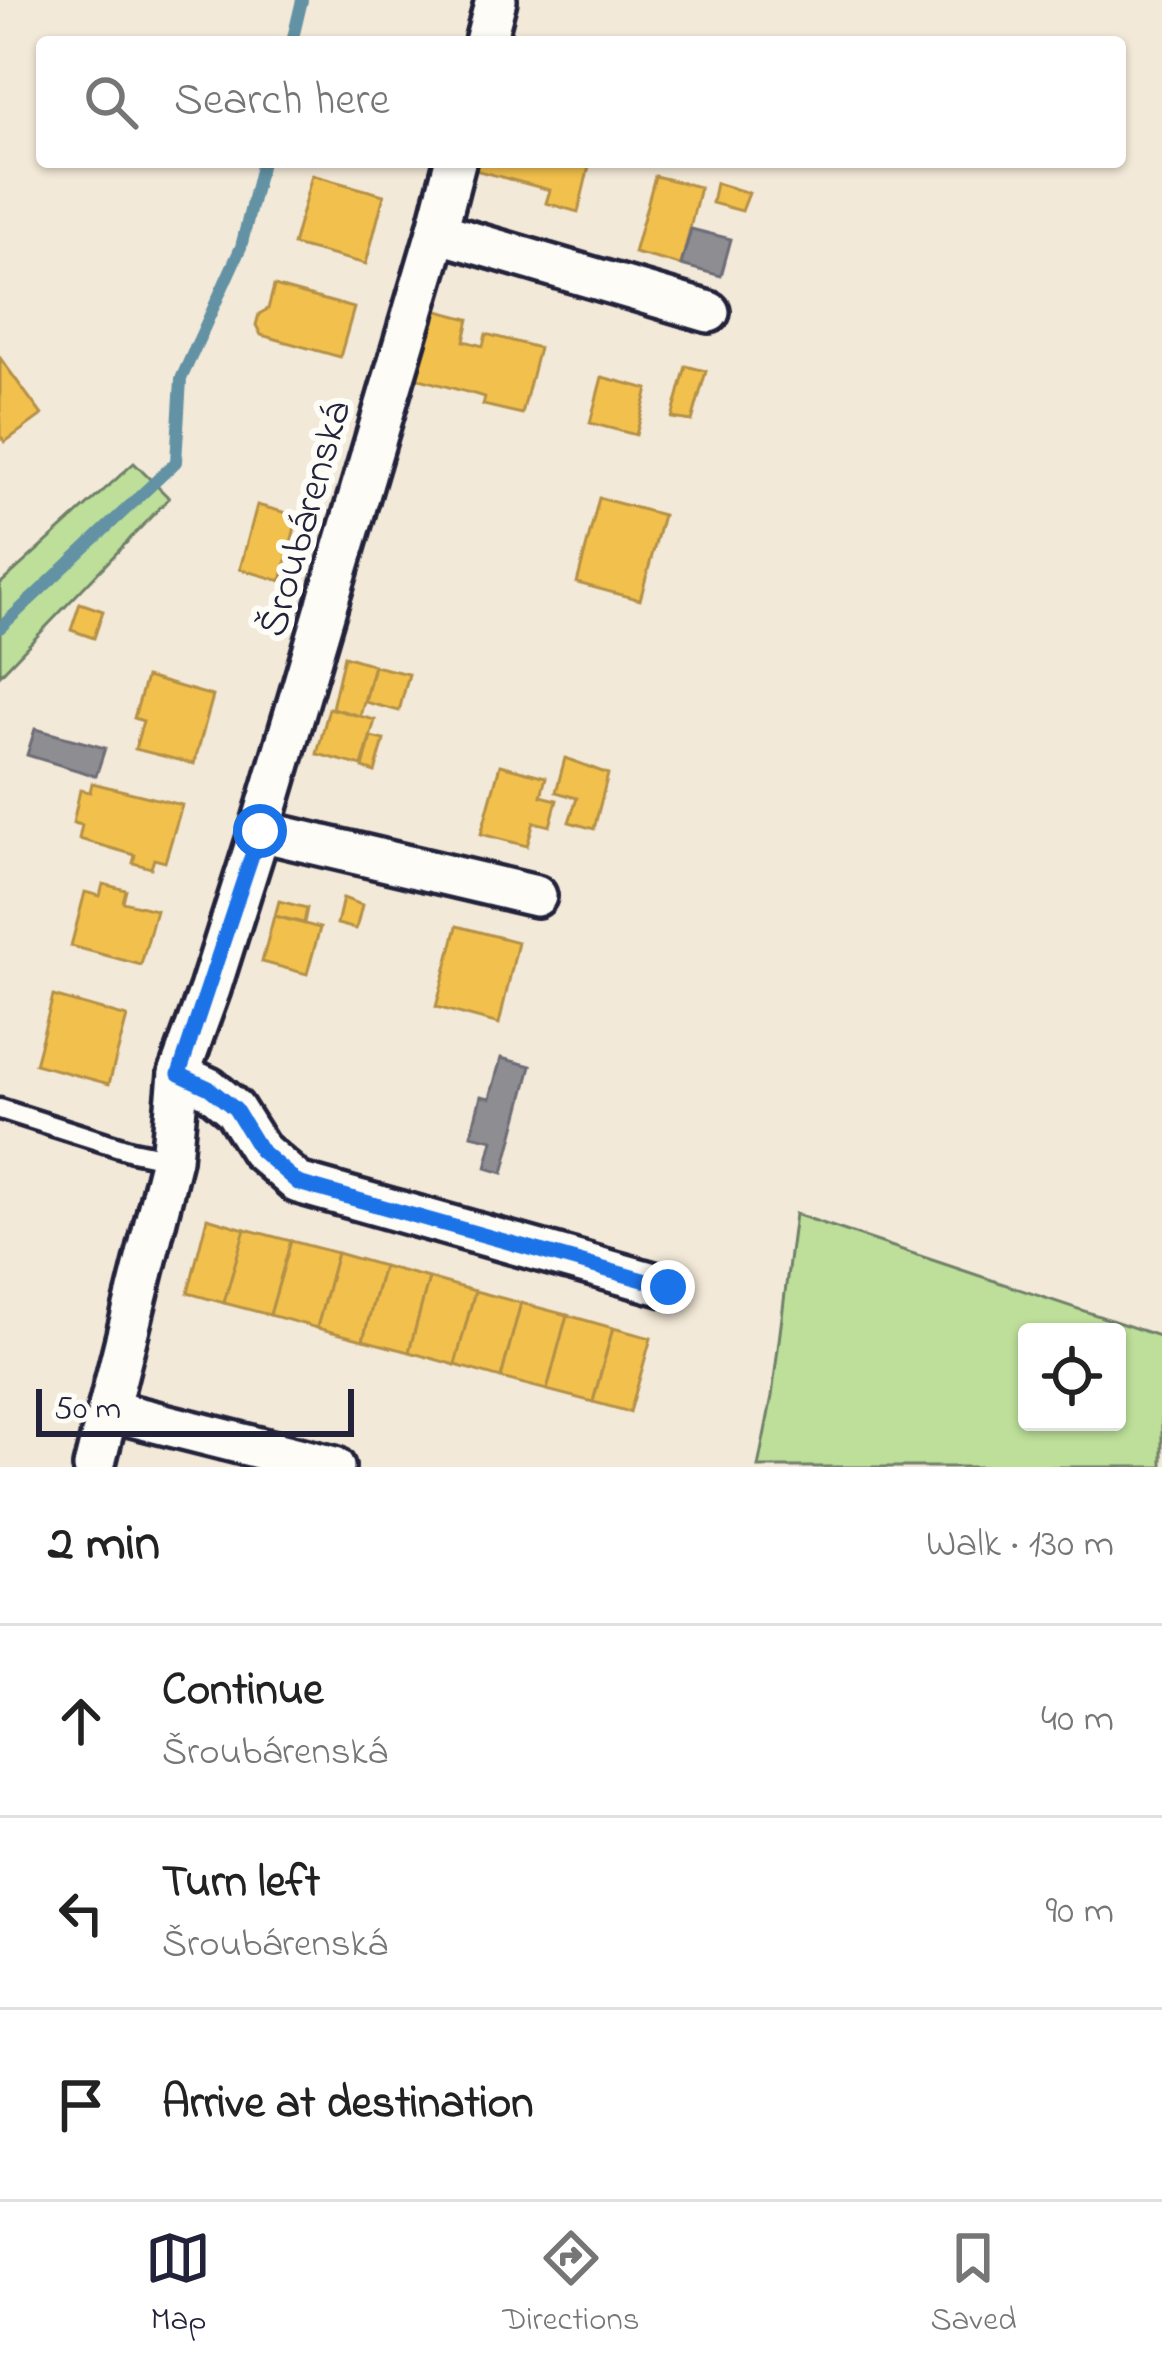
<!DOCTYPE html>
<meta charset="utf-8">
<style>
body{margin:0;font-family:"Indie Flower",sans-serif;background:#f6f6f6;color:#222}
.controls{position:absolute;right:36px;bottom:36px;display:grid;overflow:hidden;border-radius:12px;box-shadow:0 3px 9px #0004}
.controls button{width:108px;height:108px;display:grid;place-items:center;padding:0;border:0;border-bottom:3px solid #e0e0e0;background:#fff;color:#222;font:60px sans-serif}
.scale{position:absolute;left:36px;bottom:30px;width:318px;box-sizing:border-box;padding-left:12px;border:6px solid #22223b;border-top:0;font-size:33px;line-height:42px;white-space:nowrap;color:#22223b;-webkit-text-stroke:9px #fdfcf7;paint-order:stroke}
.stop{position:absolute;width:36px;height:36px;margin:-27px;border:9px solid #1a73e8;border-radius:50%;background:#fff}
.stop.end{background:#1a73e8;border-color:#fff;box-shadow:0 3px 12px #0008}
.list{margin:0;padding:0;list-style:none}
h2{display:flex;justify-content:space-between;align-items:center;height:156px;margin:0;padding:0 48px;font-size:51px}
h2 small{font-size:39px;font-weight:400;color:#767676}
.list li{display:grid;grid-template-columns:78px 1fr auto;gap:36px;align-items:center;box-sizing:border-box;height:192px;padding:0 48px;border-top:3px solid #e0e0e0}
.list b{display:block;font-size:45px;white-space:nowrap}
.list p{margin:0;font-size:39px;white-space:nowrap;color:#767676}
.list em{font-size:39px;font-style:normal;color:#767676}
.icon{flex:none;width:66px;height:66px;fill:none;stroke:currentColor;stroke-width:2;stroke-linecap:round;stroke-linejoin:round}
.map{position:relative;flex:none;width:1162px;height:1467px;overflow:hidden}
.search{position:absolute;background:#fff;box-shadow:0 3px 9px #0004;left:36px;right:36px;top:36px;height:132px;display:flex;align-items:center;gap:30px;box-sizing:border-box;padding:0 42px;border-radius:12px;color:#767676;font-size:45px}
.sheet{height:732px;background:#fff}
nav{display:flex;justify-content:space-around;align-items:center;box-sizing:border-box;height:168px;border-top:3px solid #e0e0e0;background:#fff;font-size:33px;color:#767676}
nav a{display:grid;justify-items:center;gap:6px}
nav .on{color:#22223b}
.map>svg:first-child{display:block}
.green{fill:#bddf99;stroke:#70806a;stroke-width:3;fill-rule:evenodd}
.homes{fill:#f2c14e;stroke:#b49148;stroke-width:3}
.industry{fill:#8d8d92;stroke:#6d6d78;stroke-width:3}
.lines{fill:none;stroke-linecap:round;stroke-linejoin:round}
.stream{stroke:#6292a4;stroke-width:12}
.service-casing{stroke:#22223b;stroke-width:27}
.minor-casing{stroke:#22223b;stroke-width:48}
.service{stroke:#fdfcf7;stroke-width:18}
.minor{stroke:#fdfcf7;stroke-width:39}
.route{stroke:#1a73e8;stroke-width:15}
.labels{text-anchor:middle;stroke-width:12;stroke-linejoin:round;paint-order:stroke}
.street-label{font-size:42px;fill:#22223b;stroke:#fdfcf7}
</style>
<div class="map">
<svg width="1162" height="1467" viewBox="0 0 1162 1467">
<rect width="100%" height="100%" fill="#f3e9d8"/>
<filter id="ink" filterUnits="userSpaceOnUse"><feTurbulence type="fractalNoise" baseFrequency=".00833" numOctaves="2"/><feDisplacementMap in="SourceGraphic" scale="24" xChannelSelector="R" yChannelSelector="G"/><feConvolveMatrix kernelMatrix="1 2 1 2 8 2 1 2 1" color-interpolation-filters="sRGB"/></filter>
<g filter="url(#ink)">
<g class="green">
<polygon points="134,463 169,498 0,675 0,584"/>
<path d="M795,1214L1162,1337V1467H758L772,1396ZM1117,1332V1422H1027V1332Z"/>
</g>
<g class="homes">
<polygon points="473,162 590,162 578,212 546,203 550,190 471,169"/>
<polygon points="312,175 384,195 366,264 293,245"/>
<polygon points="655,176 700,187 681,265 634,253"/>
<polygon points="716,183 749,193 742,211 712,203"/>
<polygon points="274,286 354,308 340,357 261,335 256,325 259,314 268,309"/>
<polygon points="434,310 469,319 464,341 483,346 486,334 539,348 522,414 483,405 485,397 416,378"/>
<polygon points="0,358 42,415 5,442 0,435"/>
<polygon points="686,366 706,371 692,421 672,418"/>
<polygon points="602,377 648,389 636,435 590,423"/>
<polygon points="599,498 663,515 640,600 577,583"/>
<polygon points="257,505 298,516 281,581 240,569"/>
<polygon points="80,603 103,611 94,638 71,630"/>
<polygon points="344,656 374,665 360,716 332,708"/>
<polygon points="374,666 409,674 399,711 365,702"/>
<polygon points="146,677 213,696 194,764 135,749 143,721 134,718"/>
<polygon points="329,708 375,720 362,766 317,754"/>
<polygon points="371,737 384,740 375,772 363,768"/>
<polygon points="565,758 608,774 594,829 569,822 577,798 556,792"/>
<polygon points="500,765 546,777 541,796 557,800 550,826 534,822 527,846 481,834"/>
<polygon points="92,783 182,805 165,862 154,859 151,868 133,863 135,855 79,839 82,825 73,823 80,790 90,792"/>
<polygon points="103,884 126,890 123,902 156,910 141,965 71,946 85,892 100,896"/>
<polygon points="343,898 362,905 356,929 337,924"/>
<polygon points="279,901 307,908 304,923 275,916"/>
<polygon points="274,916 320,928 307,974 262,962"/>
<polygon points="457,926 518,942 499,1024 436,1007"/>
<polygon points="53,996 127,1017 109,1084 35,1064"/>
<polygon points="207,1218 245,1229 224,1303 188,1293"/>
<polygon points="245,1229 291,1241 270,1315 224,1303"/>
<polygon points="291,1241 337,1253 317,1328 270,1315"/>
<polygon points="337,1253 383,1266 363,1340 317,1328"/>
<polygon points="383,1266 429,1278 409,1352 363,1340"/>
<polygon points="429,1278 475,1291 455,1365 409,1352"/>
<polygon points="475,1291 521,1303 501,1378 455,1365"/>
<polygon points="521,1303 567,1315 547,1390 501,1378"/>
<polygon points="567,1315 613,1328 593,1402 547,1390"/>
<polygon points="613,1328 651,1338 630,1412 593,1402"/>
</g>
<g class="industry">
<polygon points="691,229 731,239 721,276 681,265"/>
<polygon points="35,729 105,748 96,776 27,755"/>
<polygon points="501,1058 531,1066 503,1173 486,1168 493,1140 471,1135 481,1096 490,1098"/>
</g>
<g class="lines">
<g class="stream">
<polyline points="292,42 302,0"/>
<polyline points="0,628 176,462 181,379 241,247 262,162"/>
</g>
<defs>
<polyline id="service" points="0,1109 132,1151 171,1159"/>
<g id="minor">
<polyline points="485,42 496,0"/>
<polyline points="437,232 709,312"/>
<polyline points="260,831 536,896"/>
<polyline points="179,1074 209,1088 234,1109 260,1150 298,1183 668,1287"/>
<polyline points="108,1410 334,1467"/>
<polyline points="94,1467 171,1159 179,1074 210,989 260,831 437,232 455,162"/>
</g>
</defs>
<use href="#service" class="service-casing"/>
<use href="#minor" class="minor-casing"/>
<use href="#service" class="service"/>
<use href="#minor" class="minor"/>
</g>
</g>
<g class="lines" filter="url(#ink)">
<polyline class="route" points="260,831 179,1074 209,1088 235,1109 260,1150 298,1183 668,1287"/>
</g>
<g class="labels">
<g class="street-label">
<text transform="translate(302 518) rotate(-74)" y="15">Šroubárenská</text>
</g>
</g>
</svg>
<div class="controls">
<button><svg class="icon" aria-label="locate" viewBox="0 0 24 24"><circle cx="12" cy="12" r="6"/><path d="M12 2v4M12 18v4M2 12h4M18 12h4"/></svg></button>
</div>
<div class="scale">50 m</div>
<div class="stop" style="left:260px;top:831px"></div>
<div class="stop end" style="left:668px;top:1287px"></div>
<div class="search"><svg class="icon" aria-label="search" viewBox="0 0 24 24"><circle cx="10" cy="10" r="6"/><path d="M15 15l6 6"/></svg>Search here</div>
</div>
<section class="sheet">
<h2>2 min<small>Walk · 130 m</small></h2>
<ul class="list">
<li><svg class="icon" aria-label="ahead" viewBox="0 0 24 24"><path d="M12 20V5M6 11l6-6 6 6"/></svg><div><b>Continue</b><p>Šroubárenská</p></div><em>40 m</em></li>
<li><svg class="icon" aria-label="left" viewBox="0 0 24 24"><path d="M17 20v-9H6M10 6l-5 5 5 5"/></svg><div><b>Turn left</b><p>Šroubárenská</p></div><em>90 m</em></li>
<li><svg class="icon" aria-label="arrive" viewBox="0 0 24 24"><path d="M6 21V4h12l-3 4 3 4H6"/></svg><div><b>Arrive at destination</b></div></li>
</ul>
</section>
<nav>
<a class="on"><svg class="icon" aria-label="map" viewBox="0 0 24 24"><path d="M3 6l6-2 6 2 6-2v14l-6 2-6-2-6 2zM9 4v14M15 6v14"/></svg>Map</a>
<a><svg class="icon" aria-label="directions" viewBox="0 0 24 24"><path d="M12 3l9 9-9 9-9-9zM9 14v-3h6M13 9l2 2-2 2"/></svg>Directions</a>
<a><svg class="icon" aria-label="saved" viewBox="0 0 24 24"><path d="M7 4h10v16l-5-4-5 4z"/></svg>Saved</a>
</nav>
